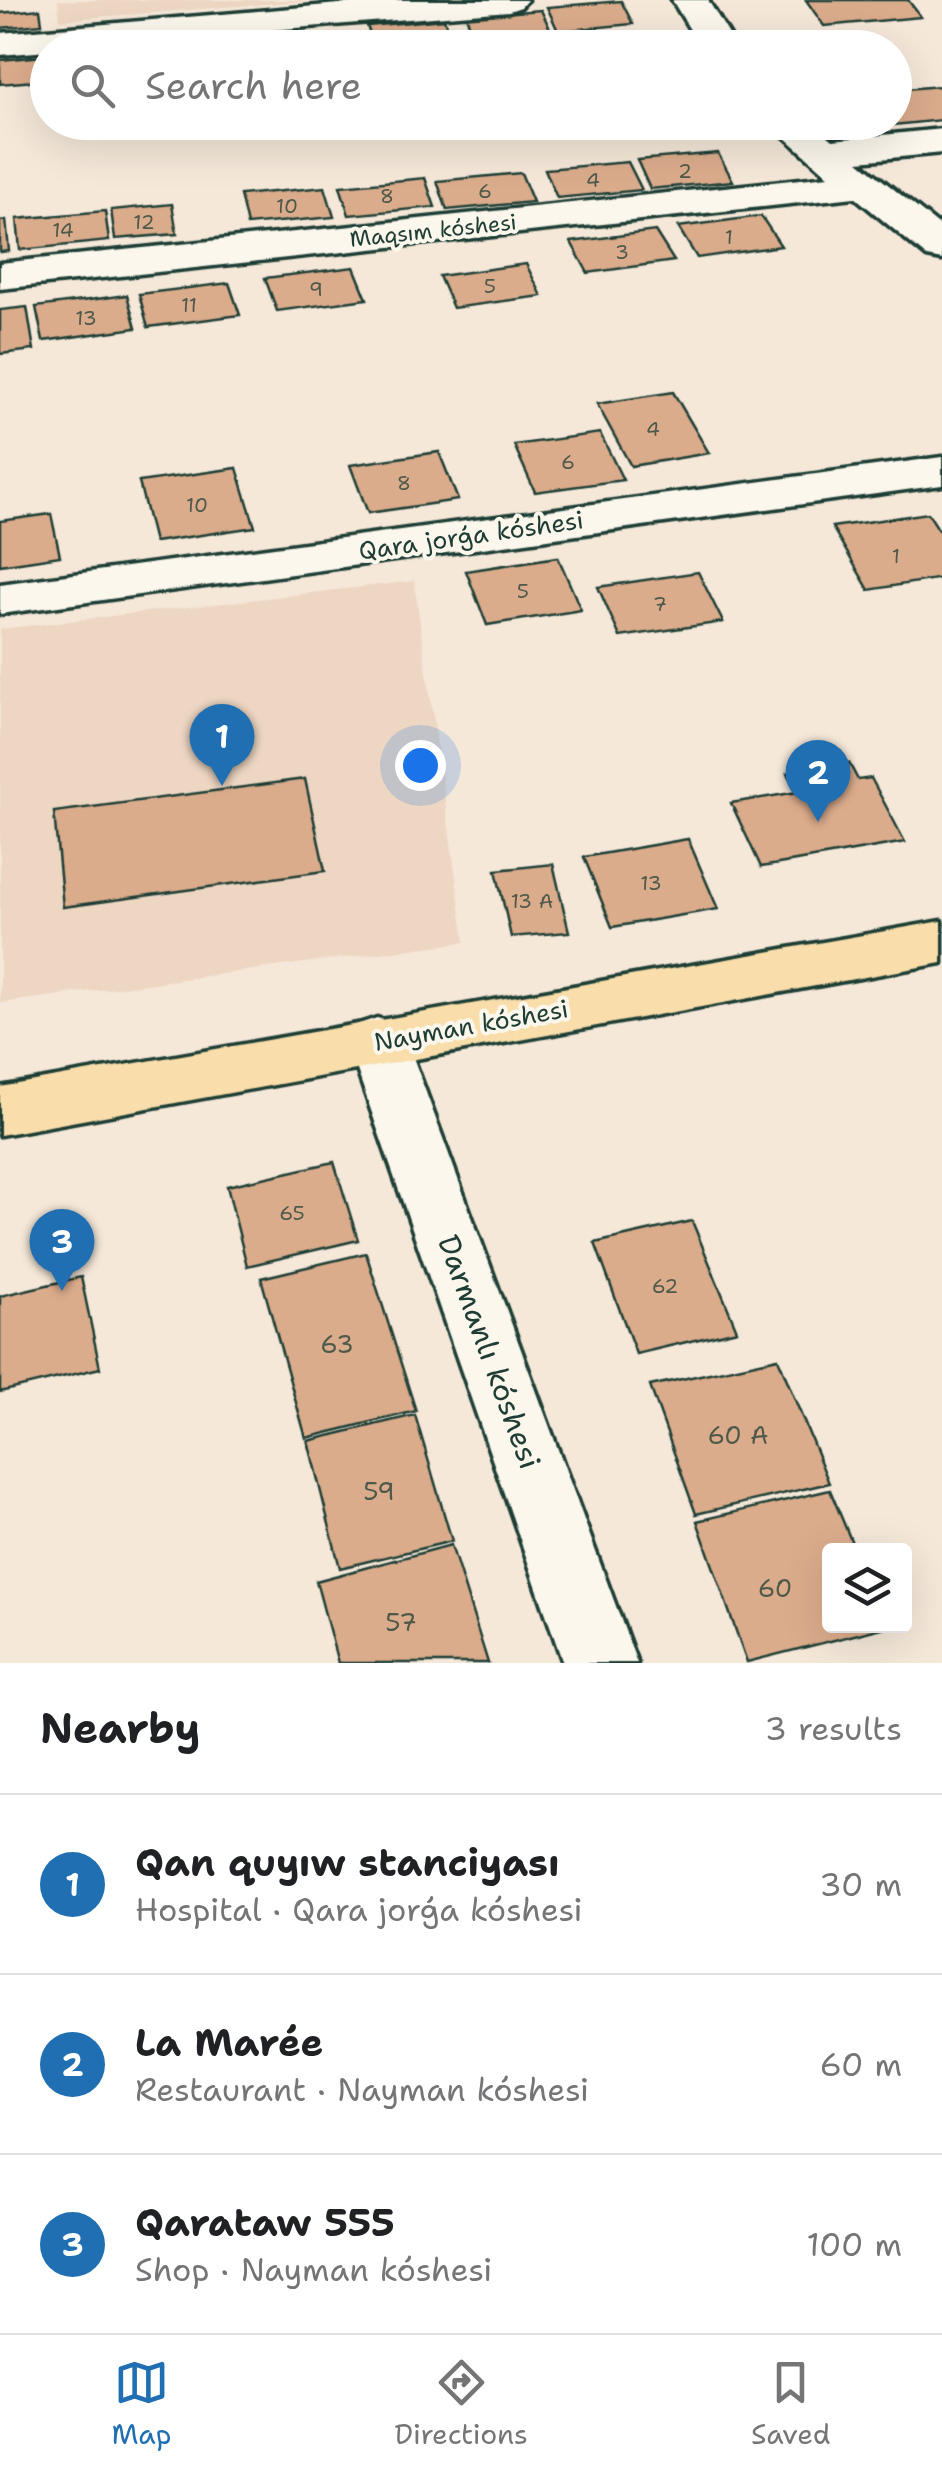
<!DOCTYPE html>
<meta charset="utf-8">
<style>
body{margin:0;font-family:"Shantell Sans",sans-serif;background:#f2f2f2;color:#202124}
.controls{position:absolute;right:30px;bottom:30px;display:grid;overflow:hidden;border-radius:10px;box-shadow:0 10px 40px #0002}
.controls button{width:90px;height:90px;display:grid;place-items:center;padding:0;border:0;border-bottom:2px solid #e0e0e0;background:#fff;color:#202124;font:50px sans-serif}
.you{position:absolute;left:420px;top:765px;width:35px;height:35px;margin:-25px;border:8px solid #fff;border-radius:50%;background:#1a73e8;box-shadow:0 0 0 15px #1a73e833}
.badge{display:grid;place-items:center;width:65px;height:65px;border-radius:50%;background:#1f6fb2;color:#fff;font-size:32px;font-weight:700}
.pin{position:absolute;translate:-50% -82px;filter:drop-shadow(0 2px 5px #0008)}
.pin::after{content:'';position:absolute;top:52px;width:35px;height:30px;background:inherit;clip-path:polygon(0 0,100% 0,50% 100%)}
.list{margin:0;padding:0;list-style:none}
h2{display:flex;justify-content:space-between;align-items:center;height:130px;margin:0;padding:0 40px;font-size:42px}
h2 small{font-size:32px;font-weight:400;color:#757577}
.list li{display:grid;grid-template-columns:65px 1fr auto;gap:30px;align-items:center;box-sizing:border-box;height:180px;padding:0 40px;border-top:2px solid #e0e0e0}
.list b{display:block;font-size:38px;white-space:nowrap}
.list p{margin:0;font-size:32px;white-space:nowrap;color:#757577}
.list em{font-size:32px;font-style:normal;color:#757577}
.icon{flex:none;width:55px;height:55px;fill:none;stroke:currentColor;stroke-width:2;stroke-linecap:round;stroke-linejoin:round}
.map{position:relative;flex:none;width:942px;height:1663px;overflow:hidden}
.search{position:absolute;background:#fff;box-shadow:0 10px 40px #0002;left:30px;right:30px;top:30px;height:110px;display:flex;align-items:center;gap:25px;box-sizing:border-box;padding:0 35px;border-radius:55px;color:#757577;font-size:38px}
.sheet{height:670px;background:#fff}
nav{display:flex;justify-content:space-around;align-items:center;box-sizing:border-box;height:140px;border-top:2px solid #e0e0e0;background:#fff;font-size:28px;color:#757577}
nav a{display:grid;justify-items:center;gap:5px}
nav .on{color:#1f6fb2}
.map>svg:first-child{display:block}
.built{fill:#edd6c2}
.building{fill:#dbac8c;stroke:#1f3d34;stroke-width:2.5}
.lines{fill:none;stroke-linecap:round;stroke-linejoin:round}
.minor-casing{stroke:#1f3d34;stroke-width:7}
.major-casing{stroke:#1f3d34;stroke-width:7}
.minor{fill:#fbf7ec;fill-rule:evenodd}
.major{fill:#f9deab;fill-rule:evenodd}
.labels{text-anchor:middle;stroke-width:8;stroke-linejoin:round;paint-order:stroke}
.number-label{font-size:20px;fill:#4e594a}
.far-street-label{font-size:22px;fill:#1f3d34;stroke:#fbf7ec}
.street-label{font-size:25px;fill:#1f3d34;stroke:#fbf7ec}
.near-number-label{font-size:25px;fill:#4e594a}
.near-street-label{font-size:30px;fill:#1f3d34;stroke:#fbf7ec}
</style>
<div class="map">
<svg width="942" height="1663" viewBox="0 0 942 1663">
<rect width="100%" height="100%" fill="#f5e8d9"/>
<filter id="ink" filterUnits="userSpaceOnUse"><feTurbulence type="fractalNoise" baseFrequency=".01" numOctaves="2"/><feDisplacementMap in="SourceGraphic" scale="20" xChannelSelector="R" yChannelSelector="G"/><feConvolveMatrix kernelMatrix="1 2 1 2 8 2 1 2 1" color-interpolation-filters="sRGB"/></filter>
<g filter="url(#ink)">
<g class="built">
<polygon points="58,0 316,0 60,20"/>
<polygon points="414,581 465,942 0,1003 0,629"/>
</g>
<g class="building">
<polygon points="806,0 908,0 921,17 824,26"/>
<polygon points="621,1 633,24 558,31 547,7"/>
<polygon points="40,9 42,24 0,28 0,13"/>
<polygon points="541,10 552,33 476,40 466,16"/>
<polygon points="444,19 453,43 375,48 367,26"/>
<polygon points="354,36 358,48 278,48 277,42"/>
<polygon points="44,56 46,80 0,84 0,60"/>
<polygon points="940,86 942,120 884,126 882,122 894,122 894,90"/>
<polygon points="718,153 733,181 650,189 637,160"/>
<polygon points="628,162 642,190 557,198 545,169"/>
<polygon points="521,173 533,202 447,210 437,181"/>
<polygon points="425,178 435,207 349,215 340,186"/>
<polygon points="325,187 334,217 247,225 240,195"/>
<polygon points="172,204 177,234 115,239 111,210"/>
<polygon points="105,211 109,241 20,250 17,219"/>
<polygon points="761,216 781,246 697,258 678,227"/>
<polygon points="6,220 9,251 0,252 0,221"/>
<polygon points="655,231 674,261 588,273 571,242"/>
<polygon points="526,264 542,296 453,308 439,276"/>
<polygon points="354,267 367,299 277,311 265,278"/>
<polygon points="229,283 240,315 148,327 139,294"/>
<polygon points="127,295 136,328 43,341 36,307"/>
<polygon points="27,307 34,350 0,354 0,310"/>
<polygon points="673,392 709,453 631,466 597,404"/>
<polygon points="600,433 623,480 535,492 514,445"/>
<polygon points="439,452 458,500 368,513 350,465"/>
<polygon points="237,468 255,527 154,542 139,482"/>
<polygon points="928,513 942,535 942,578 869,590 832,527"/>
<polygon points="51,514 60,556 0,565 0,521"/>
<polygon points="558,557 581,610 487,625 466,571"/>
<polygon points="698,572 723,622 620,637 598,587"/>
<polygon points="849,763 858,780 871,778 905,842 761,867 731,803 797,792 787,773"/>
<polygon points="305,779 325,871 63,907 54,812"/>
<polygon points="688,839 718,909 612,927 584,857"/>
<polygon points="553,864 569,932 511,937 496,870"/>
<polygon points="334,1162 358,1240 247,1266 227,1186"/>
<polygon points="692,1221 737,1330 636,1354 595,1243"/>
<polygon points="366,1253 416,1411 306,1438 261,1278"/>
<polygon points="81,1277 100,1368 0,1392 0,1296"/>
<polygon points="778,1358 829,1483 696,1514 650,1386"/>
<polygon points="415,1415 452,1541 340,1568 308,1441"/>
<polygon points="830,1490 855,1550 830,1550 830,1626 886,1627 747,1662 697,1521"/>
<polygon points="451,1545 488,1663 338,1663 316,1581"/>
</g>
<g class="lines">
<defs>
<g id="minor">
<polygon points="386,0 527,0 521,7 509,11 48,48 48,51 0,55 0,33"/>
<polygon points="672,0 708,0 737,48 701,48"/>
<polygon points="768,122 811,122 833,140 942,129 942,153 859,161 942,228 942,260 927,257 855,197 0,289 0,263 829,176"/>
<polygon points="942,457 942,485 0,614 0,584"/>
<polygon points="377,1018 398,1025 407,1041 637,1663 563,1663 347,1041 356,1025"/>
</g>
<polygon id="major" points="942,921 942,963 0,1135 0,1087"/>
</defs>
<use href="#minor" class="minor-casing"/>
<use href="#major" class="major-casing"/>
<use href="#minor" class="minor"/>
<use href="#major" class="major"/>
</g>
</g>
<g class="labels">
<g class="number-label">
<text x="685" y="178">2</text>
<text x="593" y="187">4</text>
<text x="485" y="198">6</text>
<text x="387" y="203">8</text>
<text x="287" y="213">10</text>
<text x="144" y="229">12</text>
<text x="63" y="237">14</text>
<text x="729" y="244">1</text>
<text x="622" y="259">3</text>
<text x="490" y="293">5</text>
<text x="316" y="296">9</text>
<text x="189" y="312">11</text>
<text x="86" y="325">13</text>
<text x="653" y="436">4</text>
<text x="568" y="469">6</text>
<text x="404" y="490">8</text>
<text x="197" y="512">10</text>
<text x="896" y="563">1</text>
<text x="523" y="598">5</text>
<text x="660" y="611">7</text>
<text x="651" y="890">13</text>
<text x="532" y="908">13 А</text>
<text x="292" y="1220">65</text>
<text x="665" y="1293">62</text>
</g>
<g class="far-street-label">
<text transform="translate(433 230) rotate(-6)" y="8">Maqsım kóshesi</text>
</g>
<g class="street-label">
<text transform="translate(471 535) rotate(-8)" y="9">Qara jorǵa kóshesi</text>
<text transform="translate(471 1025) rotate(-10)" y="9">Nayman kóshesi</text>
</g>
<g class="near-number-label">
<text x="337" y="1353">63</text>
<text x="738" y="1444">60 А</text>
<text x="379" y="1500">59</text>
<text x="775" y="1597">60</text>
<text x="401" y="1631">57</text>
</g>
<g class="near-street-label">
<text transform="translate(489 1352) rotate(70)" y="10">Darmanlı kóshesi</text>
</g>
</g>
</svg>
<div class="controls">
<button><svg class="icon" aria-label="layers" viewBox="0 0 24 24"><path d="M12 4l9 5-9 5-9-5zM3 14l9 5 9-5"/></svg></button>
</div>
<div class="you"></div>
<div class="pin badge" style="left:222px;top:786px">1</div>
<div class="pin badge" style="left:818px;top:822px">2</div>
<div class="pin badge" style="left:62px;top:1291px">3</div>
<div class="search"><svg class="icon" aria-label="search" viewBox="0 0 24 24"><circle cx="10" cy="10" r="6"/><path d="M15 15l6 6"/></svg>Search here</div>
</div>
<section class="sheet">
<h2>Nearby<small>3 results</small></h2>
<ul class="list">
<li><span class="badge">1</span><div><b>Qan quyıw stanciyası</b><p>Hospital · Qara jorǵa kóshesi</p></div><em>30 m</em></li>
<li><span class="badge">2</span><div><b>La Marée</b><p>Restaurant · Nayman kóshesi</p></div><em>60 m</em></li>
<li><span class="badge">3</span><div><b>Qarataw 555</b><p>Shop · Nayman kóshesi</p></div><em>100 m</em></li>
</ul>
</section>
<nav>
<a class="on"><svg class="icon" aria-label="map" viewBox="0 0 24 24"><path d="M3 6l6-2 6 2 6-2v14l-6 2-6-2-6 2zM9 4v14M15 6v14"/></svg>Map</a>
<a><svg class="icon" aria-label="directions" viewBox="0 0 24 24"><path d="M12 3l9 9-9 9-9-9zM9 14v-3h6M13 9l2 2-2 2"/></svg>Directions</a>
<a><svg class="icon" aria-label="saved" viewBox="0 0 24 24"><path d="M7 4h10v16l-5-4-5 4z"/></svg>Saved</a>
</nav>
